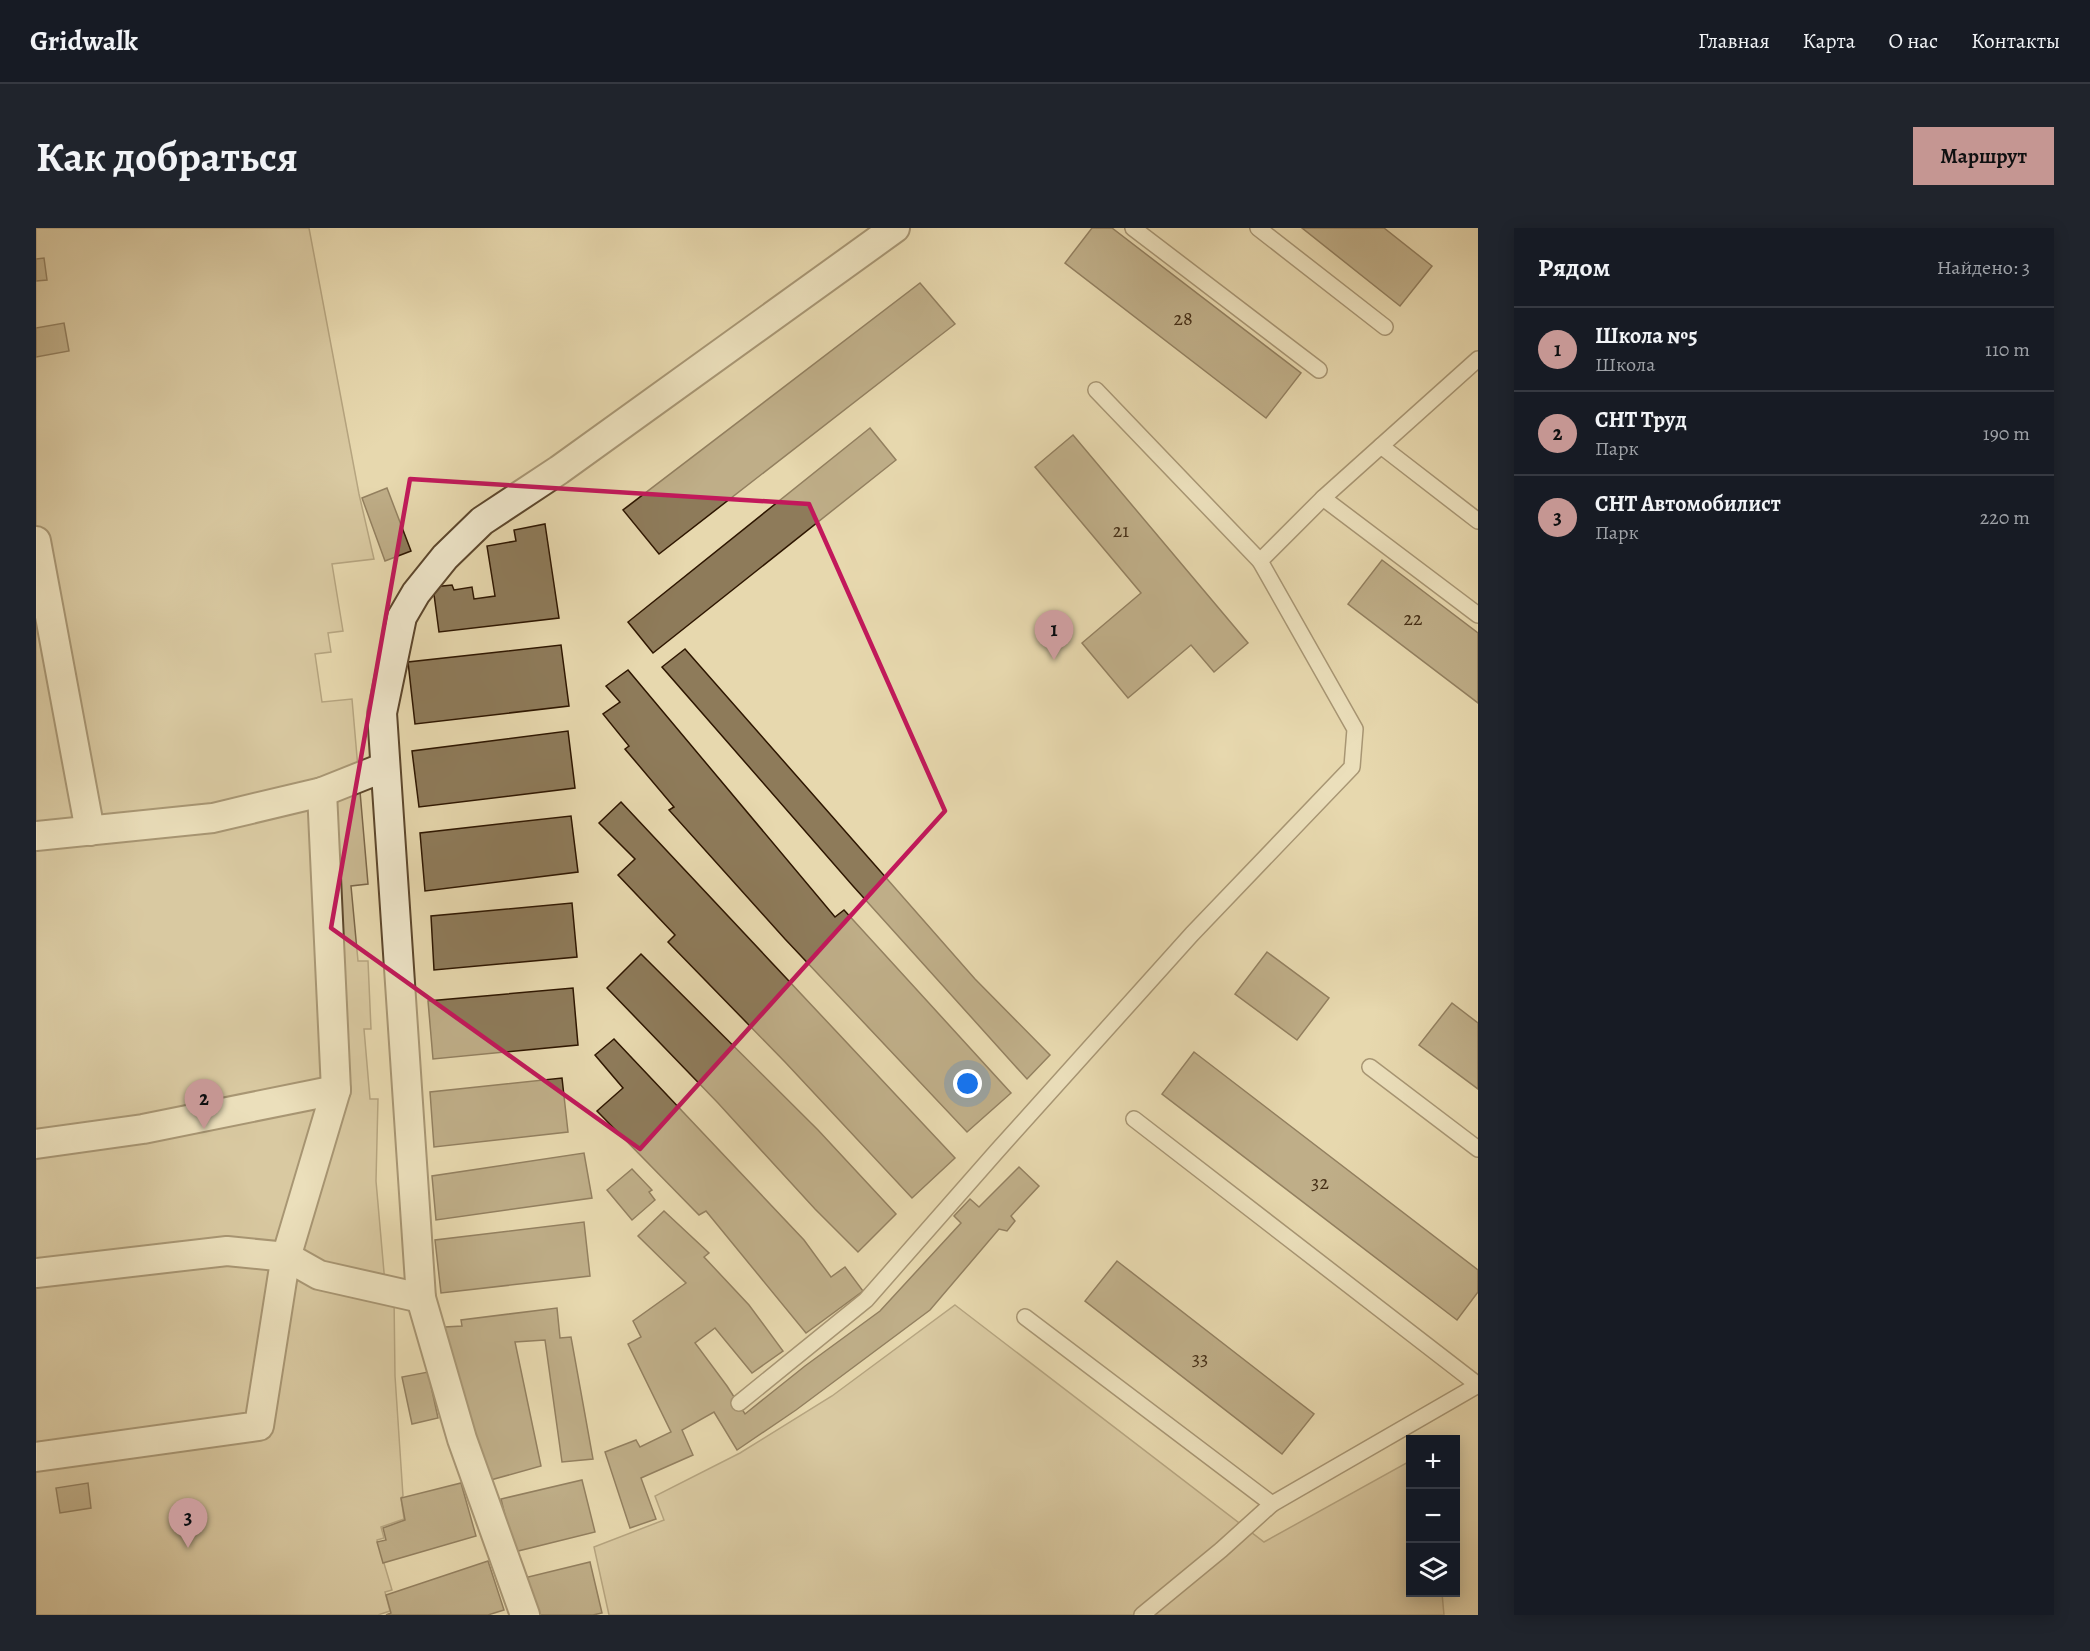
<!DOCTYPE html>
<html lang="ru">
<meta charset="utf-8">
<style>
body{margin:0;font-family:Alegreya,serif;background:#20242c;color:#f1f3f6}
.controls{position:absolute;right:18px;bottom:18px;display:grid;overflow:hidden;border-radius:0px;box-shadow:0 3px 15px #0003}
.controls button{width:54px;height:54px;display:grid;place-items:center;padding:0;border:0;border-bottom:2px solid #363941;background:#171b24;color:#f1f3f6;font:30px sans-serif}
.you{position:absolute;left:932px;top:856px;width:21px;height:21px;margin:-15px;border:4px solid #fff;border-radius:50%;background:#1a73e8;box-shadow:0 0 0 9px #1a73e833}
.badge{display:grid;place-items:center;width:39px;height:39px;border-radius:50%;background:#c59692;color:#111;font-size:20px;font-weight:700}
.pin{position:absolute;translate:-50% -50px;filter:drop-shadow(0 2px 3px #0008)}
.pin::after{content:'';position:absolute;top:32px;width:21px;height:18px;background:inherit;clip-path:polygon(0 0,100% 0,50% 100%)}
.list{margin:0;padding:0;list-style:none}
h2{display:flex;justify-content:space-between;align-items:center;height:78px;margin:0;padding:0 24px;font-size:26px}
h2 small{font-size:20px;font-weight:400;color:#9ea1a6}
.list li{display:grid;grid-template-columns:39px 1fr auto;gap:18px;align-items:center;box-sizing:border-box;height:84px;padding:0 24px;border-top:2px solid #363941}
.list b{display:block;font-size:22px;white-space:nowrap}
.list p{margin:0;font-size:20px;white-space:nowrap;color:#9ea1a6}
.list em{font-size:20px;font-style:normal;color:#9ea1a6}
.icon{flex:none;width:33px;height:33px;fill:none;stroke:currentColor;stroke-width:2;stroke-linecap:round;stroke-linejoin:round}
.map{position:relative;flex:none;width:1442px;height:1387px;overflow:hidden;border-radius:0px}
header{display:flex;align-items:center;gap:36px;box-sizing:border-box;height:84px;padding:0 30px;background:#171b24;border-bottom:2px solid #363941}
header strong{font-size:28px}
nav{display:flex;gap:33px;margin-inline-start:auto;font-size:21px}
.intro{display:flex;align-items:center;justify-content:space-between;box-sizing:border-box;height:144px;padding:0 36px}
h1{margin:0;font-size:42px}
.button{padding:15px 27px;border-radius:0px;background:#c59692;color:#111;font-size:21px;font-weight:700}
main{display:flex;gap:36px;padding:0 36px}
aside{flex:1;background:#171b24;border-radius:0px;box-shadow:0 3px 15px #0003}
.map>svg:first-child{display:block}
.green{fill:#c8b790;stroke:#7b6648;stroke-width:1.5}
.building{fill:#8e7b5a;stroke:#2e1600;stroke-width:1.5}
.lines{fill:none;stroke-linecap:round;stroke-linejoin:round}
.service-casing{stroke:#5c462c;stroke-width:18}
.minor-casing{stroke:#5c462c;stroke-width:32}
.service{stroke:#efe6ca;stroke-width:15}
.minor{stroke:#efe6ca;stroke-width:28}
.marked{fill:none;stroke:#c2185b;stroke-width:4.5;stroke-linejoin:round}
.labels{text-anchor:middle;stroke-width:4.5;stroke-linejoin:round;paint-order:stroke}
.number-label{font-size:20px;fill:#462f16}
</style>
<header>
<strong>Gridwalk</strong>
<nav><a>Главная</a><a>Карта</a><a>О нас</a><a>Контакты</a></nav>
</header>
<div class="intro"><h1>Как добраться</h1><a class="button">Маршрут</a></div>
<main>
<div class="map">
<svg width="1442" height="1387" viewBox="0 0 1442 1387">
<rect width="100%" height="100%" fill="#e7d8ae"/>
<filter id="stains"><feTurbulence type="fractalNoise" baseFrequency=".00333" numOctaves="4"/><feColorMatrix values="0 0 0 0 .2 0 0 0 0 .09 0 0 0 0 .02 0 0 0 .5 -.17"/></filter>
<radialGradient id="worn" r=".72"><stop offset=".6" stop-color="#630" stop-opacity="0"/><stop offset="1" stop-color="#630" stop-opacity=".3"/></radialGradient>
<g class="green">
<polygon points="0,0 273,0 323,266 338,331 296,336 307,403 292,405 295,424 279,426 286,474 316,471 332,656 315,658 322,733 332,733 335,801 328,801 334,871 342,871 340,953 350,1067 358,1068 359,1148 367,1268 365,1270 368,1291 345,1299 348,1310 341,1312 356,1362 349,1364 354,1383 342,1387 0,1387"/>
<polygon points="919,1077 1228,1314 1374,1233 1374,1364 1406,1365 1408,1387 573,1387 558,1319 628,1292 619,1268 704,1225 796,1168"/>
</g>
<g class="building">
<polygon points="1056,0 1076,0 1265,145 1230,190 1029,35"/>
<polygon points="1266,0 1348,0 1396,38 1364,78"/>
<polygon points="8,30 11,52 0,53 0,31"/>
<polygon points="884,55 919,96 623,326 587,282"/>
<polygon points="28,95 33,123 0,129 0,100"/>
<polygon points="834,200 860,232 617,425 592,394"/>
<polygon points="1037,207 1212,415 1178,444 1155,417 1092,470 1046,415 1105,365 999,239"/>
<polygon points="351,260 375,323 349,333 326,270"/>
<polygon points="509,296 523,390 403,404 397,359 416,357 418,362 436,359 438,371 459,368 451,318 480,313 478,302"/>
<polygon points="1346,332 1442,405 1442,475 1312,376"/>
<polygon points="525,417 533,478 379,496 372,434"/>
<polygon points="649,421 939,751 1014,827 991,851 817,658 626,439"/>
<polygon points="592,442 799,689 808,682 975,865 931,904 749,711 633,582 638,579 589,521 593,518 567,486 584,474 570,458"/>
<polygon points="532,503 539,560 383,579 376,523"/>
<polygon points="585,574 919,930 876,970 749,834 632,714 639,707 582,647 599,631 563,595"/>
<polygon points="535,588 542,644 389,663 384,605"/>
<polygon points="536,675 541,729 398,742 395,688"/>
<polygon points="1231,724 1293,770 1261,812 1199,766"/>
<polygon points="605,726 782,902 860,986 822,1024 779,981 682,875 571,760"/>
<polygon points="537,760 542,817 397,831 392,773"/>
<polygon points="1416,775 1442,795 1442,861 1383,817"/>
<polygon points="578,811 768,1012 795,1049 809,1039 827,1063 770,1105 670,983 663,987 561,883 587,860 559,827"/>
<polygon points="1158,824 1442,1042 1442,1064 1421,1092 1126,866"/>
<polygon points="526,850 532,904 398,919 394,864"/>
<polygon points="548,925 556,970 400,992 396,948"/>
<polygon points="983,939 1003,958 975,988 979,993 971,1003 963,1001 894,1082 760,1182 701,1222 678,1184 646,1202 657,1227 605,1250 620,1291 594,1300 569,1224 600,1212 604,1219 635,1204 592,1116 605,1109 597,1093 650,1055 602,1008 628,983 673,1025 668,1029 713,1077 747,1123 716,1145 679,1100 659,1115 691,1158 709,1186 769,1138 844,1083 925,995 918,988 934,971 943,979"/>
<polygon points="596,941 616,962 613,964 619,972 596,992 571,962"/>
<polygon points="548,994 554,1048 405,1065 399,1012"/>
<polygon points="1081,1033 1278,1186 1246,1226 1049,1073"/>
<polygon points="521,1080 524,1110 535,1109 557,1231 526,1234 509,1112 479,1114 505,1238 451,1253 417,1144 409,1099 426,1098 425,1092"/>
<polygon points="392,1144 402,1190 376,1196 366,1149"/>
<polygon points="546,1252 559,1304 478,1324 465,1271"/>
<polygon points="52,1255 55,1280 24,1285 20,1260"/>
<polygon points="425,1255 440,1308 347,1335 341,1314 350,1312 347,1300 369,1292 365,1270"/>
<polygon points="452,1333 468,1382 452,1387 350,1387 355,1385 350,1367"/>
<polygon points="554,1334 566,1385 557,1387 498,1387 488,1350"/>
</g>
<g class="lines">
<defs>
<g id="service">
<polyline points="1097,0 1283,142"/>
<polyline points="1222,0 1349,99"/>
<polyline points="1060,162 1224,333"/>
<polyline points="1345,218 1442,293"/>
<polyline points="1287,270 1442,387"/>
<polyline points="1334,839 1442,921"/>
<polyline points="1098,891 1442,1157"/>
<polyline points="989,1089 1236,1276 1442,1157"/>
<polyline points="703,1175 830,1072 961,923 1156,706 1316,539 1319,501 1224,333 1287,270 1442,131"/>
<polyline points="1106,1387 1185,1322 1236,1276"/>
</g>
<g id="minor">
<polyline points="0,313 54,603"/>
<polyline points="0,608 177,590 286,564 349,539"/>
<polyline points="0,916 107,901 300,862"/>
<polyline points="0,1045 191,1023 251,1029 283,1047 385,1070"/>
<polyline points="0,1229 223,1198 249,1033 300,862 286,564"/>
<polyline points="489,1387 426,1211 385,1070 346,485 366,389 380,365 409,329 446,293 523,242 859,0"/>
</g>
</defs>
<use href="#service" class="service-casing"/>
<use href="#minor" class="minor-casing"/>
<use href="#service" class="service"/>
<use href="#minor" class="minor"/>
</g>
<path d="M0 0H1442V1387H0ZM374,251L773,276L909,583L604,921L295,700Z" fill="#e7d8ae" fill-opacity=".55" fill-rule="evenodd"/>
<path class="marked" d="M374,251L773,276L909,583L604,921L295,700Z"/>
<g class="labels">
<g class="number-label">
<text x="1147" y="97">28</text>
<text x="1085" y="309">21</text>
<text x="1377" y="397">22</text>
<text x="1284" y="961">32</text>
<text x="1164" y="1137">33</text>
</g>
</g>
<rect width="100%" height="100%" filter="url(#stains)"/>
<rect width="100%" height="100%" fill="url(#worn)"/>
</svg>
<div class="controls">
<button>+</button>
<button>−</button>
<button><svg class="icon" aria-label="layers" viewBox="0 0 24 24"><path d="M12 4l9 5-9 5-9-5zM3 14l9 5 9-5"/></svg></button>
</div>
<div class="you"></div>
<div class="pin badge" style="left:1018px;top:432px">1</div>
<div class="pin badge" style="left:168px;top:901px">2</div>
<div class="pin badge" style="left:152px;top:1320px">3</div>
</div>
<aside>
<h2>Рядом<small>Найдено: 3</small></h2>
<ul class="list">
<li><span class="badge">1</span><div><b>Школа №5</b><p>Школа</p></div><em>110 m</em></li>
<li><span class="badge">2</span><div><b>СНТ Труд</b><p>Парк</p></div><em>190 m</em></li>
<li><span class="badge">3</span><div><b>СНТ Автомобилист</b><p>Парк</p></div><em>220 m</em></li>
</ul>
</aside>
</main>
